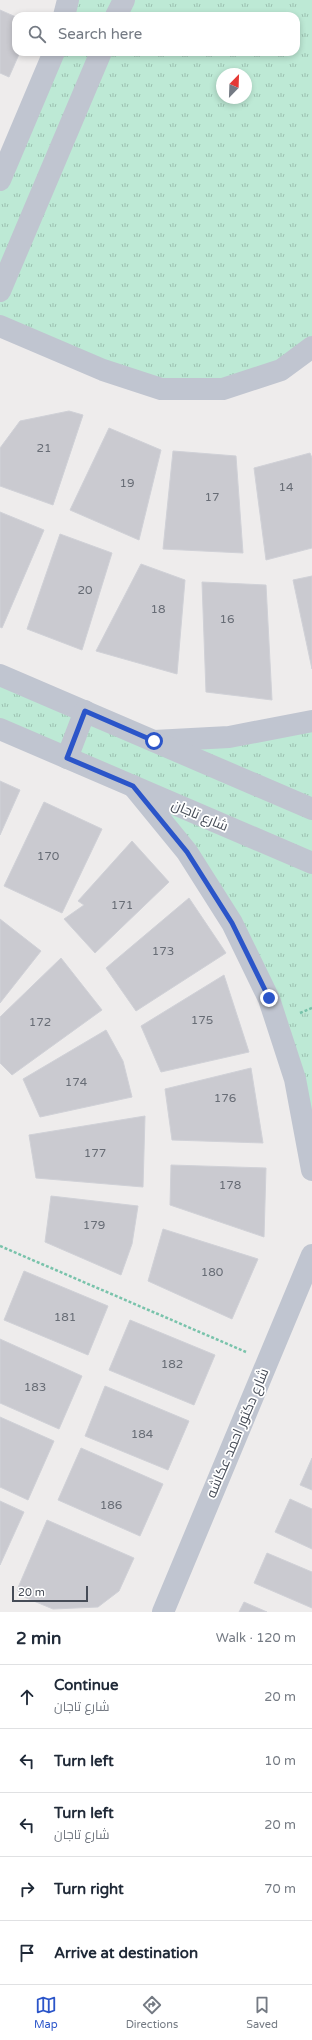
<!DOCTYPE html>
<meta charset="utf-8">
<style>
body{margin:0;font-family:"Varela Round",Cairo,sans-serif;background:#f2f2f3;color:#1f2937}
.compass{position:absolute;left:216px;top:68px;width:36px;height:36px;border-radius:50%;background:#fff;box-shadow:0 2px 6px #0003;rotate:23deg}
.scale{position:absolute;left:12px;bottom:10px;width:76px;box-sizing:border-box;padding-left:4px;border:2px solid #464c57;border-top:0;font-size:11px;line-height:14px;white-space:nowrap;color:#464c57;-webkit-text-stroke:3px #fff;paint-order:stroke}
.stop{position:absolute;width:12px;height:12px;margin:-9px;border:3px solid #2b55c9;border-radius:50%;background:#fff}
.stop.end{background:#2b55c9;border-color:#fff;box-shadow:0 1px 4px #0008}
.list{margin:0;padding:0;list-style:none}
h2{display:flex;justify-content:space-between;align-items:center;height:52px;margin:0;padding:0 16px;font-size:17px}
h2 small{font-size:13px;font-weight:400;color:#747a83}
.list li{display:grid;grid-template-columns:26px 1fr auto;gap:12px;align-items:center;box-sizing:border-box;height:64px;padding:0 16px;border-top:1px solid #e0e1e3}
.list b{display:block;font-size:15px;white-space:nowrap}
.list p{margin:0;font-size:13px;white-space:nowrap;color:#747a83}
.list em{font-size:13px;font-style:normal;color:#747a83}
.icon{flex:none;width:22px;height:22px;fill:none;stroke:currentColor;stroke-width:2;stroke-linecap:round;stroke-linejoin:round}
.map{position:relative;flex:none;width:312px;height:1612px;overflow:hidden}
.search{position:absolute;background:#fff;box-shadow:0 2px 6px #0003;left:12px;right:12px;top:12px;height:44px;display:flex;align-items:center;gap:10px;box-sizing:border-box;padding:0 14px;border-radius:12px;color:#747a83;font-size:15px}
.sheet{height:372px;background:#fff}
nav{display:flex;justify-content:space-around;align-items:center;box-sizing:border-box;height:56px;border-top:1px solid #e0e1e3;background:#fff;font-size:11px;color:#747a83}
nav a{display:grid;justify-items:center;gap:2px}
nav .on{color:#2b55c9}
.map>svg:first-child{display:block}
.grass{fill:url(#grass-tufts);fill-rule:evenodd}
.building{fill:#cacad0;stroke:#d0d1d7}
.lines{fill:none;stroke-linecap:round;stroke-linejoin:round}
.path{stroke:#79c3ab;stroke-width:2.5;stroke-dasharray:3 2;stroke-linecap:butt}
.minor{stroke:#c0c5d0;stroke-width:22}
.tertiary{stroke:#c0c5d0;stroke-width:22}
.route{stroke:#2b55c9;stroke-width:5}
.labels{text-anchor:middle;stroke-width:3.5;stroke-linejoin:round;paint-order:stroke}
.number-label{font-size:12px;fill:#676c75}
.street-label{font-size:14px;fill:#464c57;stroke:#fff}
</style>
<div class="map">
<svg width="312" height="1612" viewBox="0 0 312 1612">
<defs>
<pattern id="grass-tufts" width="24" height="20" patternUnits="userSpaceOnUse"><rect width="24" height="20" fill="#bde9d5"/><path d="M3 7l-1-3M5 7V3M7 7l1-3M15 17l-1-3M17 17v-4M19 17l1-3" fill="none" stroke="#9bbfb0"/></pattern>
</defs>
<rect width="100%" height="100%" fill="#eeecec"/>
<g class="grass">
<path d="M68,0H312V347L281,370L161,389L0,326V180L54,52H296V16H64ZM222,74H246V98H222Z"/>
<polygon points="0,675 154,741 312,721 312,1169 269,999 133,786 0,729"/>
</g>
<g class="building">
<polygon points="0,10 16,17 16,52 20,52 9,77 0,73"/>
<polygon points="69,411 83,415 53,505 0,486 0,448 20,421"/>
<polygon points="109,428 161,450 139,540 70,510"/>
<polygon points="173,451 236,456 243,553 163,549"/>
<polygon points="310,453 312,458 312,548 266,560 254,468"/>
<polygon points="0,512 44,530 2,628 0,627"/>
<polygon points="60,534 112,553 82,650 27,629"/>
<polygon points="141,564 185,580 177,674 96,651"/>
<polygon points="312,576 312,669 293,580"/>
<polygon points="202,582 266,585 272,700 206,692"/>
<polygon points="0,781 20,790 0,835"/>
<polygon points="44,802 102,829 62,913 4,886"/>
<polygon points="132,841 169,882 95,953 64,919 84,905 78,901"/>
<polygon points="189,898 226,953 136,1011 106,968"/>
<polygon points="0,919 41,951 0,1003"/>
<polygon points="61,958 102,1010 12,1075 0,1063 0,1017"/>
<polygon points="224,975 249,1052 161,1072 141,1026"/>
<polygon points="106,1030 123,1061 132,1097 40,1117 23,1079"/>
<polygon points="251,1068 263,1143 172,1140 165,1089"/>
<polygon points="145,1116 143,1187 36,1178 29,1135"/>
<polygon points="171,1165 266,1168 264,1237 170,1205"/>
<polygon points="51,1196 138,1206 132,1244 121,1275 45,1242"/>
<polygon points="163,1229 258,1259 232,1319 148,1281"/>
<polygon points="24,1271 108,1306 88,1355 4,1320"/>
<polygon points="130,1320 215,1355 194,1405 109,1370"/>
<polygon points="0,1339 82,1376 59,1429 0,1403"/>
<polygon points="105,1386 189,1421 168,1470 85,1436"/>
<polygon points="0,1417 54,1441 28,1500 0,1487"/>
<polygon points="81,1448 163,1484 140,1536 58,1500"/>
<polygon points="312,1458 312,1490 300,1485"/>
<polygon points="290,1499 312,1509 312,1549 275,1532"/>
<polygon points="0,1501 24,1512 0,1565"/>
<polygon points="47,1520 134,1558 119,1591 98,1607 53,1609 24,1597 17,1590"/>
<polygon points="267,1553 312,1572 312,1608 254,1583"/>
<polygon points="244,1602 267,1612 239,1612"/>
</g>
<g class="lines">
<g class="path">
<polyline points="300,1013 312,1008"/>
<polyline points="0,1246 246,1352"/>
</g>
<g class="minor">
<polyline points="64,16 68,0"/>
<polyline points="116,16 124,0"/>
<polyline points="0,180 54,52"/>
<polyline points="0,291 101,52"/>
<polyline points="0,326 103,370 161,389 223,389 281,370 312,347"/>
<polyline points="154,741 229,737 312,721"/>
<polyline points="133,786 187,852 232,923 269,999 295,1079 312,1170"/>
</g>
<g class="tertiary">
<polyline points="0,675 312,809"/>
<polyline points="0,729 312,863"/>
<polyline points="67,758 85,711"/>
<polyline points="163,1612 312,1255"/>
</g>
</g>
<g class="lines">
<polyline class="route" points="154,741 85,711 67,758 133,786 187,852 232,923 269,998"/>
</g>
<g class="labels">
<g class="number-label">
<text x="44" y="452">21</text>
<text x="127" y="487">19</text>
<text x="286" y="491">14</text>
<text x="212" y="501">17</text>
<text x="85" y="594">20</text>
<text x="158" y="613">18</text>
<text x="227" y="623">16</text>
<text x="48" y="860">170</text>
<text x="122" y="909">171</text>
<text x="163" y="955">173</text>
<text x="202" y="1024">175</text>
<text x="40" y="1026">172</text>
<text x="76" y="1086">174</text>
<text x="225" y="1102">176</text>
<text x="95" y="1157">177</text>
<text x="230" y="1189">178</text>
<text x="94" y="1229">179</text>
<text x="212" y="1276">180</text>
<text x="65" y="1321">181</text>
<text x="172" y="1368">182</text>
<text x="35" y="1391">183</text>
<text x="142" y="1438">184</text>
<text x="111" y="1509">186</text>
</g>
<g class="street-label">
<text transform="translate(200 815) rotate(23)" y="5">شارع تاجان</text>
<text transform="translate(237 1433) rotate(-67)" y="5">شارع دكتور احمد عكاشه</text>
</g>
</g>
</svg>
<svg class="compass" viewBox="-18 -18 36 36"><path d="M0-13l5 13h-10z" fill="#e53935"/><path d="M0 13l5-13h-10z" fill="#747a83"/></svg>
<div class="scale">20 m</div>
<div class="stop" style="left:154px;top:741px"></div>
<div class="stop end" style="left:269px;top:998px"></div>
<div class="search"><svg class="icon" aria-label="search" viewBox="0 0 24 24"><circle cx="10" cy="10" r="6"/><path d="M15 15l6 6"/></svg>Search here</div>
</div>
<section class="sheet">
<h2>2 min<small>Walk · 120 m</small></h2>
<ul class="list">
<li><svg class="icon" aria-label="ahead" viewBox="0 0 24 24"><path d="M12 20V5M6 11l6-6 6 6"/></svg><div><b>Continue</b><p>شارع تاجان</p></div><em>20 m</em></li>
<li><svg class="icon" aria-label="left" viewBox="0 0 24 24"><path d="M17 20v-9H6M10 6l-5 5 5 5"/></svg><div><b>Turn left</b></div><em>10 m</em></li>
<li><svg class="icon" aria-label="left" viewBox="0 0 24 24"><path d="M17 20v-9H6M10 6l-5 5 5 5"/></svg><div><b>Turn left</b><p>شارع تاجان</p></div><em>20 m</em></li>
<li><svg class="icon" aria-label="right" viewBox="0 0 24 24"><path d="M7 20v-9h11M14 6l5 5-5 5"/></svg><div><b>Turn right</b></div><em>70 m</em></li>
<li><svg class="icon" aria-label="arrive" viewBox="0 0 24 24"><path d="M6 21V4h12l-3 4 3 4H6"/></svg><div><b>Arrive at destination</b></div></li>
</ul>
</section>
<nav>
<a class="on"><svg class="icon" aria-label="map" viewBox="0 0 24 24"><path d="M3 6l6-2 6 2 6-2v14l-6 2-6-2-6 2zM9 4v14M15 6v14"/></svg>Map</a>
<a><svg class="icon" aria-label="directions" viewBox="0 0 24 24"><path d="M12 3l9 9-9 9-9-9zM9 14v-3h6M13 9l2 2-2 2"/></svg>Directions</a>
<a><svg class="icon" aria-label="saved" viewBox="0 0 24 24"><path d="M7 4h10v16l-5-4-5 4z"/></svg>Saved</a>
</nav>
